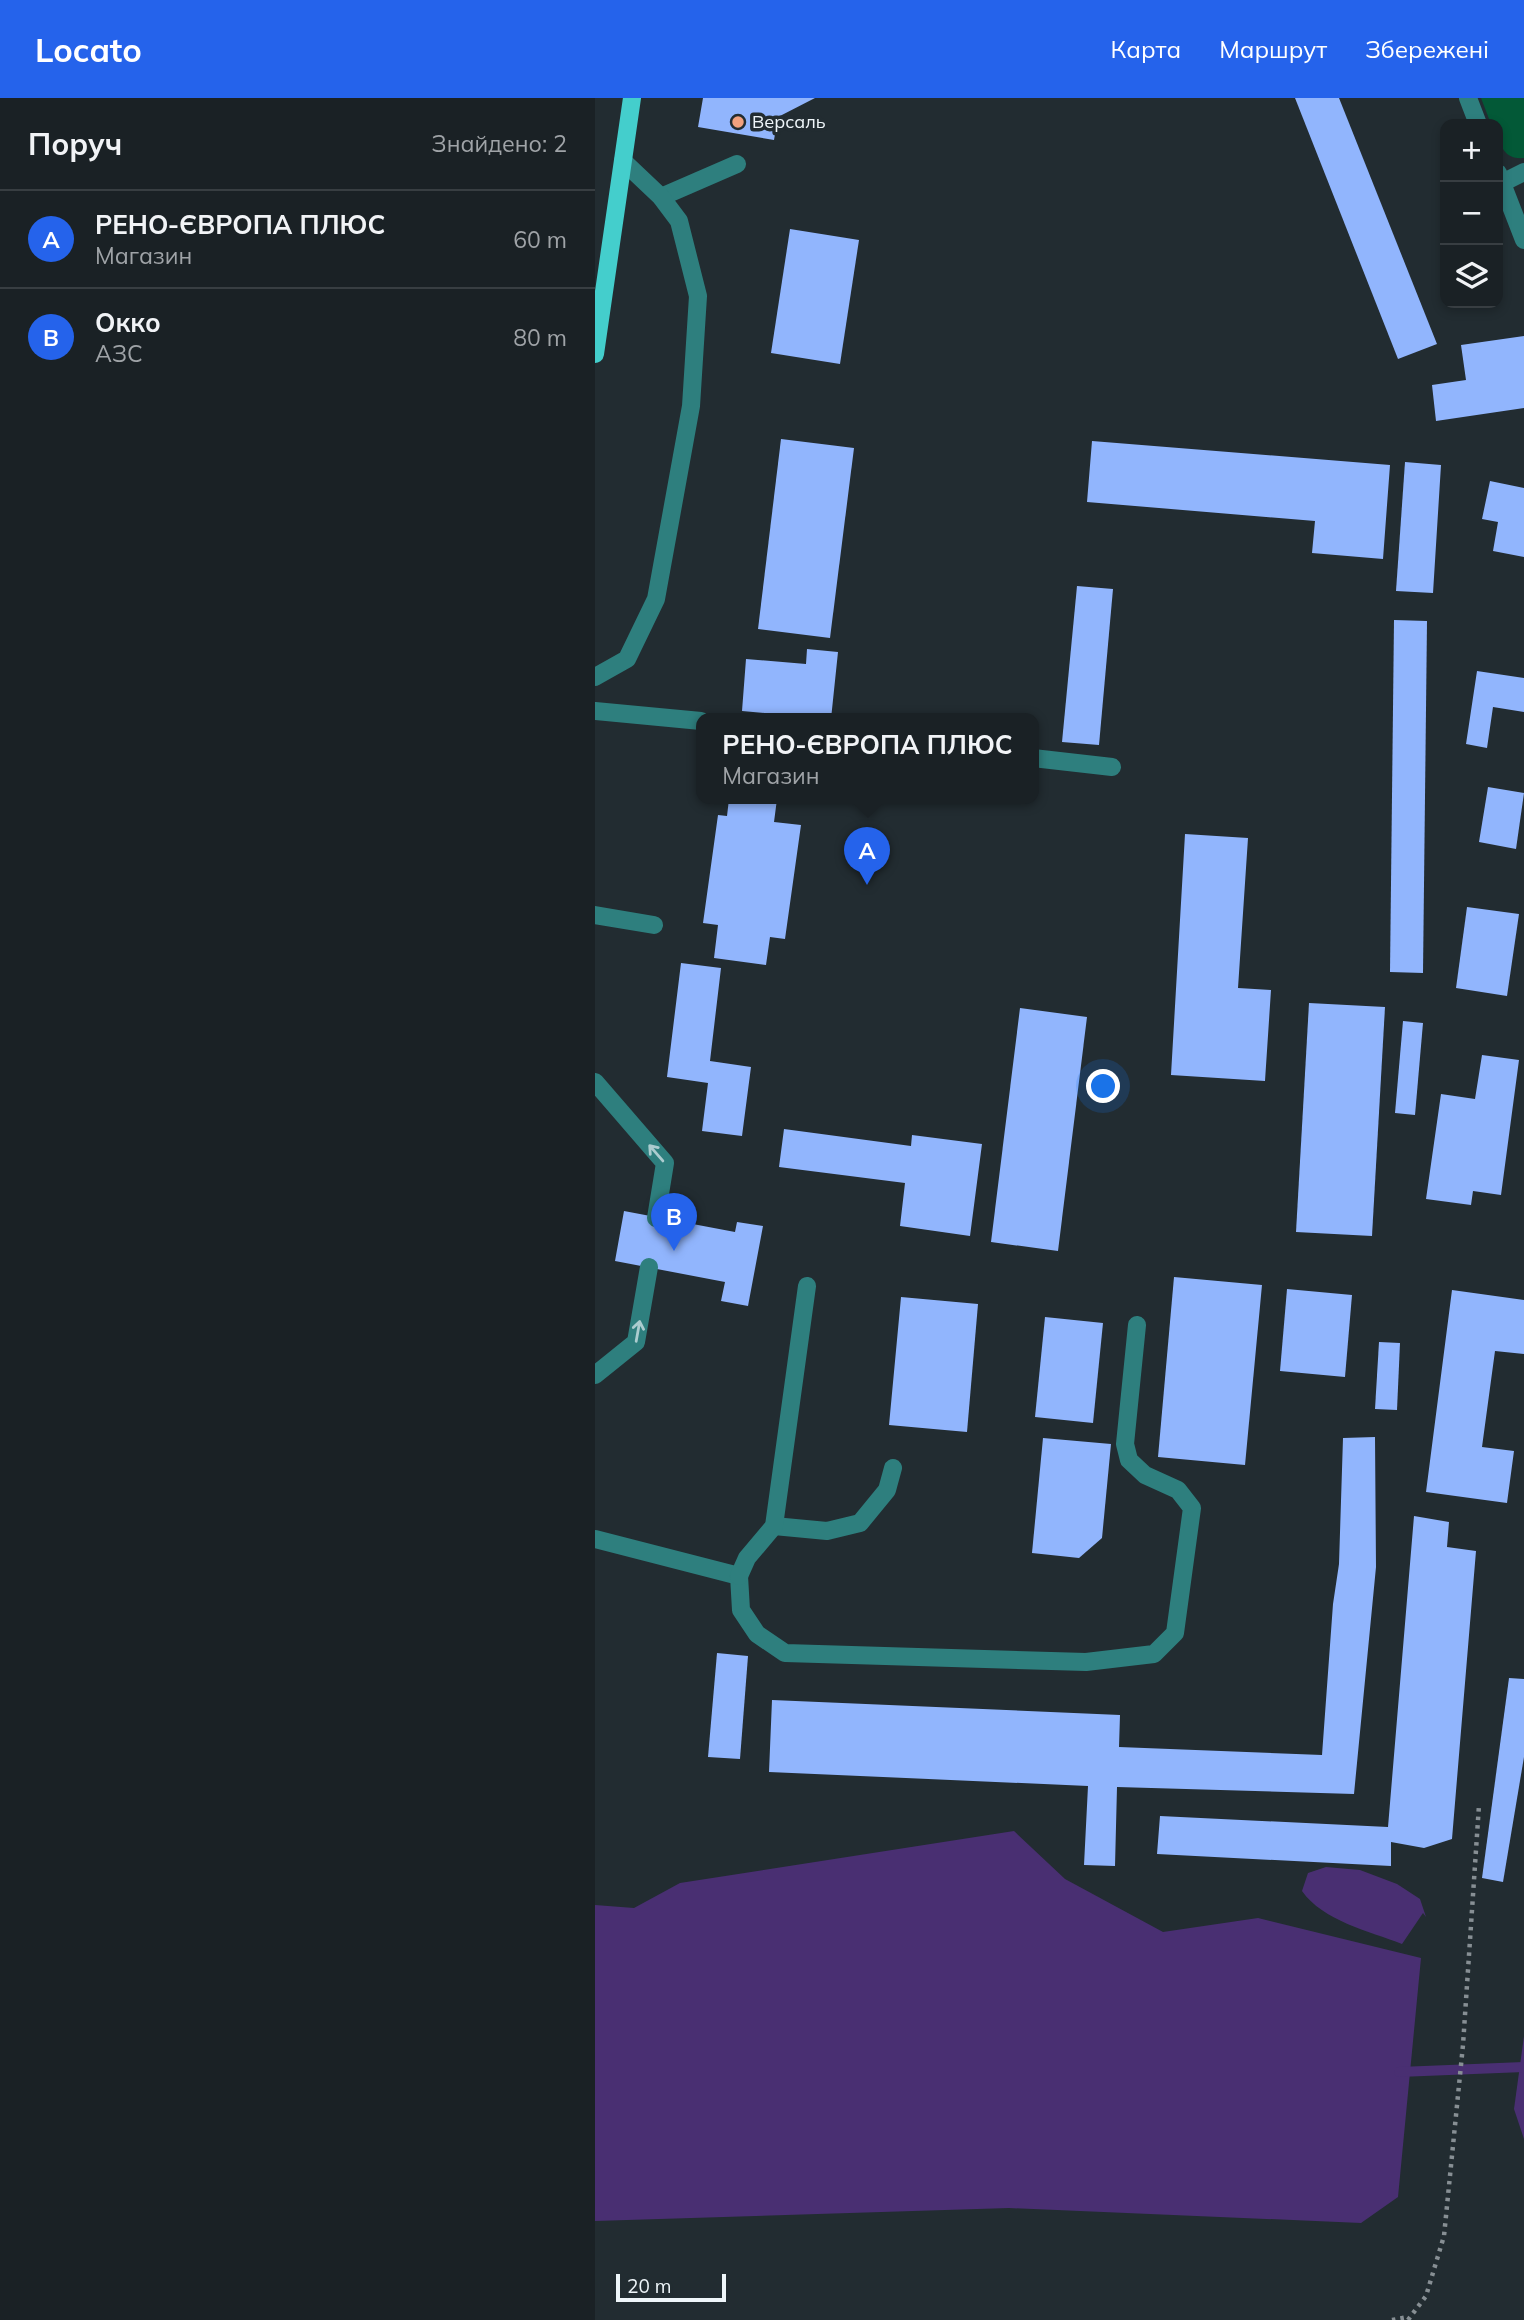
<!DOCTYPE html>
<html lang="uk">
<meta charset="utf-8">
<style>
body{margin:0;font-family:Mulish,sans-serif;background:#272e32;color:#f1f3f6}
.controls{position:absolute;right:21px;top:21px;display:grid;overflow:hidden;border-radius:14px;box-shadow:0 4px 10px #0003}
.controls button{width:63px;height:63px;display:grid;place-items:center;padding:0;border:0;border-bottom:2px solid #383e42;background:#1a2125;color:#f1f3f6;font:35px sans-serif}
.scale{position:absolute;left:21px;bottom:18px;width:110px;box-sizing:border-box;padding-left:7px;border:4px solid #eff6fa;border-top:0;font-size:19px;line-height:24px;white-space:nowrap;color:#eff6fa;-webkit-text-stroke:5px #222c31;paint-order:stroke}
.you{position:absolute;left:509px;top:989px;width:24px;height:24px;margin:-18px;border:5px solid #fff;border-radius:50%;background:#1a73e8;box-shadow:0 0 0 10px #1a73e833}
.badge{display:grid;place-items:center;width:46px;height:46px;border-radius:50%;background:#2563eb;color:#fff;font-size:23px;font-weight:700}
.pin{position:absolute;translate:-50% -58px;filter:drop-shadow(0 2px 4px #0008)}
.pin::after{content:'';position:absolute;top:37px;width:24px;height:21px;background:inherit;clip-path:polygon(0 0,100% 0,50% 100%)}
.popup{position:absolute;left:101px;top:615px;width:343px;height:91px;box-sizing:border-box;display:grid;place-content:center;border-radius:14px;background:#1a2125;filter:drop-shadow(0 2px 5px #0005);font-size:23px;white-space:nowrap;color:#9fa3a7}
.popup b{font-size:26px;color:#f1f3f6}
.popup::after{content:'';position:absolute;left:50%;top:100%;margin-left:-14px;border:14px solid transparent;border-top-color:#1a2125}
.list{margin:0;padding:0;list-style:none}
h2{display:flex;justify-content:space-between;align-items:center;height:91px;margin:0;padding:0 28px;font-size:30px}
h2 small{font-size:23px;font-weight:400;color:#9fa3a7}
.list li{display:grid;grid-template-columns:46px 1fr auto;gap:21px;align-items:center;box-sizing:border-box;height:98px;padding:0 28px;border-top:2px solid #383e42}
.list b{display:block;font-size:26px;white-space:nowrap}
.list p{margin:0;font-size:23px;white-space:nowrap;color:#9fa3a7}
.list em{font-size:23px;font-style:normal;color:#9fa3a7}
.icon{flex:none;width:38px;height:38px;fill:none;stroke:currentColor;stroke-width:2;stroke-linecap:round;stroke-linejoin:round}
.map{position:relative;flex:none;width:929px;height:2222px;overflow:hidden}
header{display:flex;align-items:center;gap:42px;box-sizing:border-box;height:98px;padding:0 35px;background:#2563eb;color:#fff}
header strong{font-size:33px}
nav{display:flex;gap:38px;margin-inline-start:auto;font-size:24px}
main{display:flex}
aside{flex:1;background:#1a2125}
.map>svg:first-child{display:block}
.green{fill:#035937}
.water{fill:#492f72}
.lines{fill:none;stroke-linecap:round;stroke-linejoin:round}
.stream{stroke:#492f72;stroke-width:10}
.building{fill:#91b5fd}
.path{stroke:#878f94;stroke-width:4.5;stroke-dasharray:3.5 5;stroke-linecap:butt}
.lane{stroke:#2e7f7e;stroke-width:18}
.street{stroke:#2e7f7e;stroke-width:18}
.primary{stroke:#44cecc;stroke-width:18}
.oneway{stroke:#abcccf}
.poi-dot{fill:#f2a17e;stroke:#222c31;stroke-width:2.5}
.labels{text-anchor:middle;stroke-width:7;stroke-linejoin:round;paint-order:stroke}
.poi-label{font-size:18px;fill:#eff6fa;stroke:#222c31;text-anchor:start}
</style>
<header>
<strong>Locato</strong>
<nav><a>Карта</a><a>Маршрут</a><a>Збережені</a></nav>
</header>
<main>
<aside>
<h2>Поруч<small>Знайдено: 2</small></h2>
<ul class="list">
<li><span class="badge">A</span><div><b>РЕНО-ЄВРОПА ПЛЮС</b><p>Магазин</p></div><em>60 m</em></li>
<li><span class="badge">B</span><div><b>Окко</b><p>АЗС</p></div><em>80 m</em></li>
</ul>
</aside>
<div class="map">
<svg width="929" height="2222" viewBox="0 0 929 2222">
<rect width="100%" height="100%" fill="#222c31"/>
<path class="green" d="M886,0H929V60C907,62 903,44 903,26H896Z"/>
<g class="water">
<polygon points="419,1733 470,1781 568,1834 663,1820 826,1860 803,2099 766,2125 414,2110 0,2123 0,1807 39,1810 85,1785"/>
<path d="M731,1769L765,1772L802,1786L825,1801L831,1819L828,1815L807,1846C774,1833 728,1823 707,1793L713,1775Z"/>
<polygon points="929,1938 929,2041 919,2011"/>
</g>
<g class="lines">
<polyline class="stream" points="804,1974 929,1969"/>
</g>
<g class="building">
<polygon points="108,0 220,0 183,19 179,42 103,29"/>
<polygon points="700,0 744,0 842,246 803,261"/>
<polygon points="195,131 264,142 245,266 176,255"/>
<polygon points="929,238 929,310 841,323 837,287 871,282 866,247"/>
<polygon points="186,341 259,350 235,540 163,531"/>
<polygon points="497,343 795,367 788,461 717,455 720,423 492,404"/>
<polygon points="810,364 846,367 838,495 801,493"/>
<polygon points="895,383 929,390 929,459 898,453 903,424 887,421"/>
<polygon points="482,488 518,491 504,647 467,644"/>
<polygon points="799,522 832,523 828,875 795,874"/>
<polygon points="212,551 243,554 236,621 147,613 151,561 211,566"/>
<polygon points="882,573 929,580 929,614 898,609 892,650 871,646"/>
<polygon points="893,689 929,695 921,751 884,744"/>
<polygon points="134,701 182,701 179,724 206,727 190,841 175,839 171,867 119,860 123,827 108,825 123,717 132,718"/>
<polygon points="590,736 653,740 643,890 676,892 670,983 576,977"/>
<polygon points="872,809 924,816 912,898 861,890"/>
<polygon points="86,865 126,870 115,963 156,969 147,1038 107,1033 113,985 72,979"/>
<polygon points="714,905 790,909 777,1138 701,1134"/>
<polygon points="425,910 492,919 463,1153 396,1144"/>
<polygon points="808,923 828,925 820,1017 800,1015"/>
<polygon points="887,957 924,962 906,1097 878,1093 876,1107 831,1101 846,996 880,1001"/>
<polygon points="189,1031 316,1048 317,1037 387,1046 375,1138 305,1128 310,1085 184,1069"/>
<polygon points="29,1113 140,1134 142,1124 168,1128 153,1208 126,1203 130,1184 20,1163"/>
<polygon points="579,1179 667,1187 650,1367 563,1359"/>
<polygon points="692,1191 757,1197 750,1279 685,1273"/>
<polygon points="857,1192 929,1202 929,1256 900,1253 887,1349 919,1353 912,1405 831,1394"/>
<polygon points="306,1199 383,1206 372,1334 294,1327"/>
<polygon points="450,1219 508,1225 498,1325 440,1319"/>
<polygon points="784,1244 805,1245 802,1312 780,1311"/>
<polygon points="780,1339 781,1469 759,1696 522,1689 520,1768 489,1767 493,1688 174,1674 177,1602 525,1617 524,1649 727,1657 738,1506 744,1466 748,1340"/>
<polygon points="448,1340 516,1346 507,1440 484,1460 437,1455"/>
<polygon points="819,1418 854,1424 852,1449 881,1453 857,1741 829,1750 796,1744 796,1768 562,1756 565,1718 793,1729"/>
<polygon points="122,1555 153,1558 145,1661 113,1659"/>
<polygon points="914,1580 929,1581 929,1659 908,1784 887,1780"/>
</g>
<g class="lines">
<g class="path">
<polyline points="797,2222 813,2219"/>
<polyline points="813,2222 831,2198 849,2138 868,1947 884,1707"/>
</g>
<g class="lane">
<polyline points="907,85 929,74"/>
<polyline points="66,99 142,66"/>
<polyline points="0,579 32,561 61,501 96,308 103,198 84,123 66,99 28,63"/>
<polyline points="0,613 106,623"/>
<polyline points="438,660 517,669"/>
<polyline points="0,817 59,827"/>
<polyline points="0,984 70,1065 61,1120"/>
<polyline points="0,1277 41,1244 54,1169"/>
<polyline points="179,1428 232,1433 265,1425 292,1392 298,1370"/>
<polyline points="0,1441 144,1478 146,1512 162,1536 190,1555 491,1564 559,1556 580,1535 597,1410 583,1392 550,1377 534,1362 530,1346 542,1227"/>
<polyline points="144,1478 152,1460 179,1428 212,1188"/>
</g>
<g class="street">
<polyline points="873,0 883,26"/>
<polyline points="903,75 929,142"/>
</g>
<polyline class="primary" points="0,256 37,0"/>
</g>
<defs><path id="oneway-shaft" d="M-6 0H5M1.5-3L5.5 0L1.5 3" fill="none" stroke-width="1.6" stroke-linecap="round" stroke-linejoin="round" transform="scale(1.75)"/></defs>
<g class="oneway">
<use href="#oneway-shaft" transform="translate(61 1055) rotate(-131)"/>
<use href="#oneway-shaft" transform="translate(43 1233) rotate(-80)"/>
</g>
<circle class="poi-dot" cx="143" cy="24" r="7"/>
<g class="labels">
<g class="poi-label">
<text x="157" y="30">Версаль</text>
</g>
</g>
</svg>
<div class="controls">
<button>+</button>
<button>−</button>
<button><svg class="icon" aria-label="layers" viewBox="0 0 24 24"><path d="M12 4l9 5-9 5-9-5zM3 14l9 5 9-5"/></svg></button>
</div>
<div class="scale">20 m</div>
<div class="you"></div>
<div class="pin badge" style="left:272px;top:787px">A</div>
<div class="popup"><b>РЕНО-ЄВРОПА ПЛЮС</b>Магазин</div>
<div class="pin badge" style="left:79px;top:1153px">B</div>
</div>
</main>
